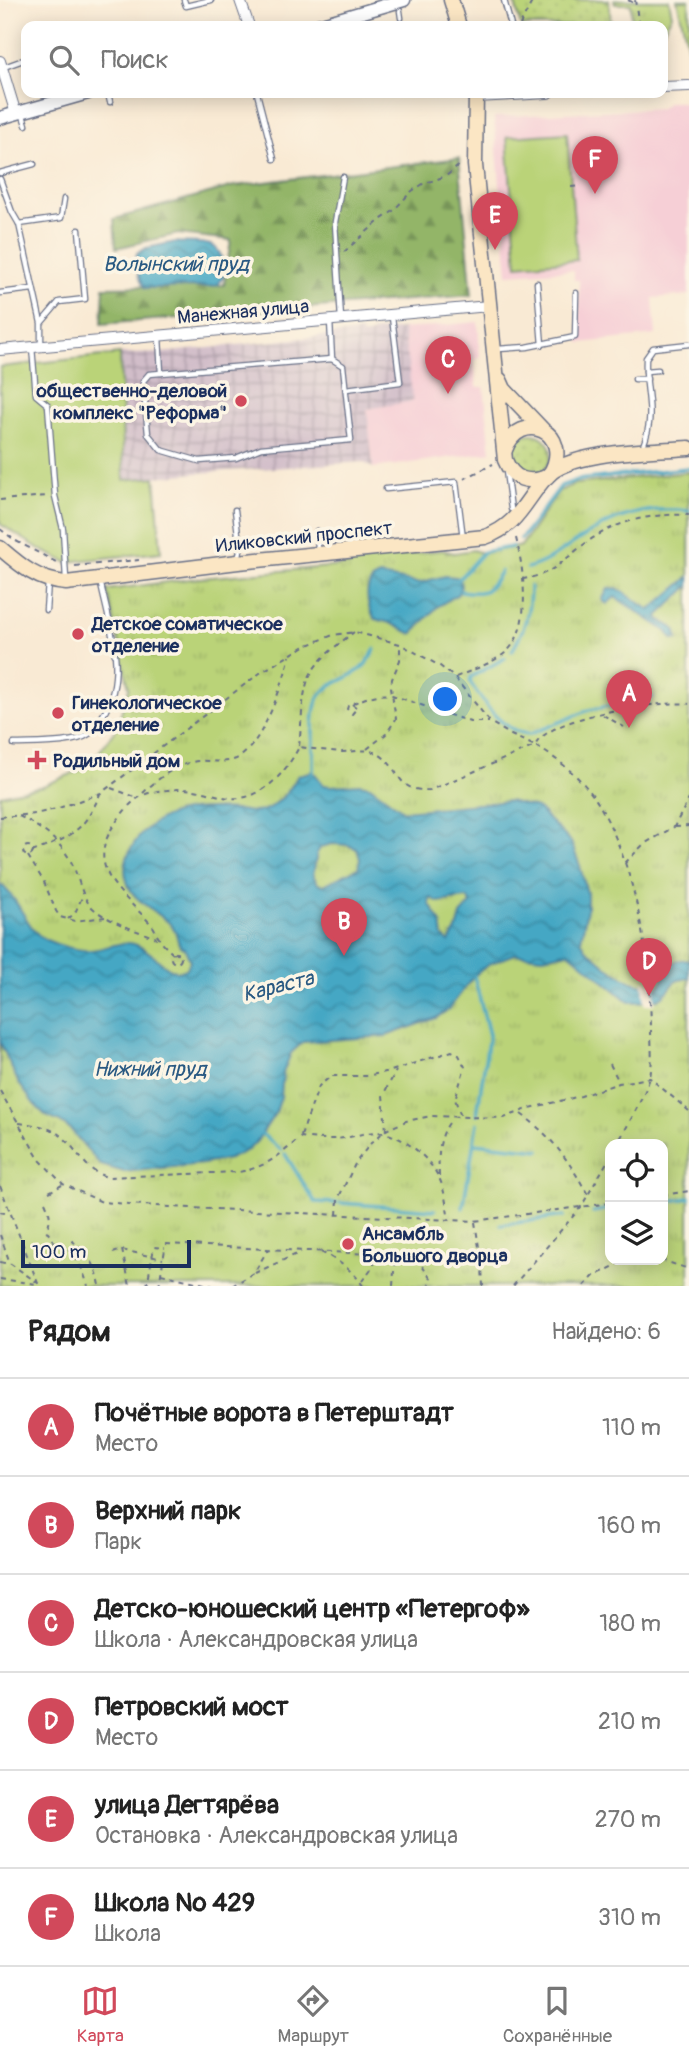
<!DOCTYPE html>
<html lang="ru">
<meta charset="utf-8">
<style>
body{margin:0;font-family:Pangolin,sans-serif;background:#f2f2f2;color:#222}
.controls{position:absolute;right:21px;bottom:21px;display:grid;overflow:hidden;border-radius:14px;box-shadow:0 4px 18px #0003}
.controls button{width:63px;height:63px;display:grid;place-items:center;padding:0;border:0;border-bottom:2px solid #e0e0e0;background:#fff;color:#222;font:35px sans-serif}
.scale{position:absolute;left:21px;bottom:18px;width:170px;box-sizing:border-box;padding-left:7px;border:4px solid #1b2f5e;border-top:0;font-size:19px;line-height:24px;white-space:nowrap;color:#1b2f5e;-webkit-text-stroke:5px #fcf5e5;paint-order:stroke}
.you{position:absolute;left:446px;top:700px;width:24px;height:24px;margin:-18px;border:5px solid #fff;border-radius:50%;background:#1a73e8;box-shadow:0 0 0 10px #1a73e833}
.badge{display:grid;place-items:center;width:46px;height:46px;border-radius:50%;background:#d1495b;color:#fff;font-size:23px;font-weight:700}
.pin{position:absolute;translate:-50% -58px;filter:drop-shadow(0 2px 4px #0008)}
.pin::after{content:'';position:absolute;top:37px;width:24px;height:21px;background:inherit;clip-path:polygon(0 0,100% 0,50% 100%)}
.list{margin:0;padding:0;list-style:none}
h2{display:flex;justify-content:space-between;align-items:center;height:91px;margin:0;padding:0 28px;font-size:30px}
h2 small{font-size:23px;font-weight:400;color:#767676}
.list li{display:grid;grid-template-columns:46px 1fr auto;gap:21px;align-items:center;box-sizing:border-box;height:98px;padding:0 28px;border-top:2px solid #e0e0e0}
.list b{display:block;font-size:26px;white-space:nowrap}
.list p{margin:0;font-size:23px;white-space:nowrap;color:#767676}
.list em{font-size:23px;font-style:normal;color:#767676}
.icon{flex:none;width:38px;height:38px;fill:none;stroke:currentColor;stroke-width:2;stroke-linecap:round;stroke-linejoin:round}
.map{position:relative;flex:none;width:689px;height:1286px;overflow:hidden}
.search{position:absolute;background:#fff;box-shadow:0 4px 18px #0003;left:21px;right:21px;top:21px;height:77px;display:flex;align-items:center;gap:18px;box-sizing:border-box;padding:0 24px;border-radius:14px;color:#767676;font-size:26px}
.sheet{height:679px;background:#fff}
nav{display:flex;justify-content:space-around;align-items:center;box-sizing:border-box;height:98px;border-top:2px solid #e0e0e0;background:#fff;font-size:19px;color:#767676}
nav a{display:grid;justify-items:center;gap:4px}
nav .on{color:#d1495b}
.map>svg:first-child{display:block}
.built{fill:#f6cfd6}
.industrial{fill:url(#industrial-grid)}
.grass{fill:url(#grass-dots);stroke:#6a816b;stroke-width:2}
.forest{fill:url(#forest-firs);stroke:#577263;stroke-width:2}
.park{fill:url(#park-tufts);stroke:#6a816b;stroke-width:2;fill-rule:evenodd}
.pitch{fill:#bad378;stroke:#6a816b;stroke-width:2}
.water{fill:url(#water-waves);stroke:#306b91;stroke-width:2;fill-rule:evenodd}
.pier{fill:#f9ead4}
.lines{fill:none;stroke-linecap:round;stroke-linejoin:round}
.stream{stroke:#44a7c4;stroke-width:3.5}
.service-casing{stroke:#697087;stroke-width:7}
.minor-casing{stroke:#697087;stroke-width:12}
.tertiary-casing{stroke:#697087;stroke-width:15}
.secondary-casing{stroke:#697087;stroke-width:17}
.path{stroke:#697087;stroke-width:2;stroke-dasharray:5 5;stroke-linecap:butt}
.service{stroke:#fff;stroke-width:4.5}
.minor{stroke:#fff;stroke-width:10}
.tertiary{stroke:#fff;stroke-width:12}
.secondary{stroke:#fbe6c4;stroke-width:14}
.poi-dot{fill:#d1495b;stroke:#fcf5e5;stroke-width:2.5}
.labels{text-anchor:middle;stroke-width:7;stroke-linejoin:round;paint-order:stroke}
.street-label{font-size:19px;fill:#1b2f5e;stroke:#fcf5e5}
.poi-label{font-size:19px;font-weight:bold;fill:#1b2f5e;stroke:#fcf5e5;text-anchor:start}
.water-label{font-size:21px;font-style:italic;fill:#295982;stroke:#fcf5e5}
</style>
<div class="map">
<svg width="689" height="1286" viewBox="0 0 689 1286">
<defs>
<pattern id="industrial-grid" width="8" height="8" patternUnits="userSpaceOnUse" patternTransform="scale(1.75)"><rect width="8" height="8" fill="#d1bdc9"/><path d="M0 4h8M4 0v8" fill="none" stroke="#a99aa6"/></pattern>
<pattern id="grass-dots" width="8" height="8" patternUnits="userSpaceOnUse" patternTransform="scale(1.75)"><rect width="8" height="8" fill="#bad378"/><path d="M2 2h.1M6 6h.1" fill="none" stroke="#9fb56a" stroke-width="1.8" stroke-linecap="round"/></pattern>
<pattern id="forest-firs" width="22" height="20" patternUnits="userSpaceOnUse" patternTransform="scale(1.75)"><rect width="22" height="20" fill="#93b568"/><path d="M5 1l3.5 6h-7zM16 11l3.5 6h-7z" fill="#779459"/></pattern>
<pattern id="park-tufts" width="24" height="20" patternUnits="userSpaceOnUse" patternTransform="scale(1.75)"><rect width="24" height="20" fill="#bad378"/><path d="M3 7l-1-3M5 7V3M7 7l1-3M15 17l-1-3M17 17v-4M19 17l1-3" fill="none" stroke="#9fb56a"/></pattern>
<pattern id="water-waves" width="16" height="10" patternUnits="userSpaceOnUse" patternTransform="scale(1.75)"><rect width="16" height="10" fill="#44a7c4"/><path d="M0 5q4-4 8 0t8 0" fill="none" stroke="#3888a2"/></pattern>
</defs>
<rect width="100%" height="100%" fill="#fcf5e5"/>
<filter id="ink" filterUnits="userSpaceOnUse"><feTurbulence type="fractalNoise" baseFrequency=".0143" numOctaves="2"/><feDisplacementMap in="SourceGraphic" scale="14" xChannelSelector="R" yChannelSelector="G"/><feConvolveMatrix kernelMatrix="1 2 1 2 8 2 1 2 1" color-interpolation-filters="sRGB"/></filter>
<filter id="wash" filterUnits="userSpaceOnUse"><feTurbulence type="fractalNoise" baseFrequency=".00686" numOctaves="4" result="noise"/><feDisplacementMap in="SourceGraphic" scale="28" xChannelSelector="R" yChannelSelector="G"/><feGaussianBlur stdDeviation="1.57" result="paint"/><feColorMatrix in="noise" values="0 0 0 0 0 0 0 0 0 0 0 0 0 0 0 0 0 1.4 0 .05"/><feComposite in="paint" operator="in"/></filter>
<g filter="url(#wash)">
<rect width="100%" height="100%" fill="#f9ead4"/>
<g class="built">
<polygon points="669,102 681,102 689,106 689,295 653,298 656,335 580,343 579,280 574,280 574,270 508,274 494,117 660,108"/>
<polygon points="478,322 480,358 474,360 477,387 484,387 491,452 373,468 367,409 412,401 403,329"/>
</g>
<polygon class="industrial" points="403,329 413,401 367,409 373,468 363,462 196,473 124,480 120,354 160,353 361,332 362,336 372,334 372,332"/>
<g class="grass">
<polygon points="514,0 609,0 611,26 521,26"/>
<circle cx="531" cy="454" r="20"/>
</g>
<polygon class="forest" points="459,158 472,295 102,324 104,287 224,285 231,240 178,234 116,248 114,219 234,186"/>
<g class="park">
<polygon points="614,0 669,0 672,15 663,30 663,26 632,26 631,4 615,4"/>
<path d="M689,472V1286H0V795L43,786L88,767L116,729L129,688L107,590L190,579L351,565V561L442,550L454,553L473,550L482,553L517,547L521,546L559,491L575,484ZM610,1144H663V1260H610Z"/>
</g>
<g class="pitch">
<polygon points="677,0 689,0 689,51"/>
<polygon points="567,133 577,260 517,265 507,137"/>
<polygon points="120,354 124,480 155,477 161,552 66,562 43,551 0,524 0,367"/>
</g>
<g class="water">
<path d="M175,242C196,244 220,237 223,264C224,273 224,277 218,285L207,287L145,288C138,277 134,265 137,253L146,248Z"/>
<path d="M380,576L418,583L445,576L456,577L460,579L461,586L458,594L437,607L412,634L390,623L375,619C366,606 362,581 380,576Z"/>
<polygon points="689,577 689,586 658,616 659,619 675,629 678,639 673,640 666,631 615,597 607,604 602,600 608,589 617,588 650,610"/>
<path d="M313,771L324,785L331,786L360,784L370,786L404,811L509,801L537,808L571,842L580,866L587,893V909L581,940L586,949L606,966L632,982L657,988C669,977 667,954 689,961V978L675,981C662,1004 652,1001 629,1002L569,952L543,957L514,954L489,964L474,976L449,1009L436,1018L386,1036L303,1042L291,1053L283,1073L281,1097L276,1112L257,1141L248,1150L229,1159L203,1164L124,1172L100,1165L72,1131L60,1122L46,1116L34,1104L18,1082L0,1042V884C19,898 27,929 44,939C57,945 77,951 92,950C105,949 121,940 134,944C153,950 161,968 179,972L187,968L190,961L185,949L180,946C177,941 177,935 175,931C168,916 137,905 129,887C122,870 125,857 135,842C159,808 196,807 235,810C244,810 252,814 261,811C277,807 291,789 298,775ZM332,844L348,845L357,849L360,859L358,868L324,885L318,884L313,875L317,853L321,847ZM431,898L438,902L467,898L471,903L461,915L458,926L449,942L443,937L441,922L429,903Z"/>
</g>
<polygon class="pier" points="643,981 654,983 655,1004 645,1005"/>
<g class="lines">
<g class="stream">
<polyline points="521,539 561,486 578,480 689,468"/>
<path d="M527,568C545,564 560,552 575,542C613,516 644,506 689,511"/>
<polyline points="458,580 483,552 512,547"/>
<path d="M461,591C485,595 488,592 501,571"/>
<path d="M512,651C525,629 530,611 530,586"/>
<path d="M505,658L471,677L470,682C483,702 503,733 530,734L589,710L653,697"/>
<path d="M313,771C314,753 310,714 318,699C331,675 360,684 375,649"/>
<polyline points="474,976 489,1035 477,1114"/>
<polyline points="262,1134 281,1150"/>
<polyline points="474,1143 540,1150"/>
<polyline points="285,1154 315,1202 336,1203"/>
<polyline points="663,1202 689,1198"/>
<polyline points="340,1203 435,1210"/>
<polyline points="463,1208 477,1123"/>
<polyline points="593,1212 610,1209"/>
<polyline points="501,1225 564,1216"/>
</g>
</g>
</g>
<g filter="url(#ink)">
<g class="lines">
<defs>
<g id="service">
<polyline points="184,0 186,6 211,0"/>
<polyline points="504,0 511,26"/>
<polyline points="400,11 401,18"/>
<polyline points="4,67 26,59"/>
<polyline points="108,93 110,102"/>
<polyline points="257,93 274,159"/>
<polyline points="22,112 26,125"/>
<polyline points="0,173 34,164"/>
<polyline points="0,179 12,212 19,224 41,323 41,345"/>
<polyline points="19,224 61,218 64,199"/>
<polyline points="537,283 542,345"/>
<polyline points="0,293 33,289"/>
<polyline points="341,319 335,222 343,177"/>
<polyline points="330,321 332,359"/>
<polyline points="42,322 59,302 85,299 79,230"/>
<polyline points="159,336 161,373"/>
<polyline points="32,347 36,395 48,405 55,496 63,529 66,579"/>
<polyline points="498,349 527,347 575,337 576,293"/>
<polygon points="332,359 343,366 351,440 261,448 236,458 199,461 161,450 148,434 143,381 149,374"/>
<polyline points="646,371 658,370"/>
<polyline points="635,379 647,379"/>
<polyline points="346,389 400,382 392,317"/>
<path d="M643,446C657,411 644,392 646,358L653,348L689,344"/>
<polyline points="506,471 511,509"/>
<polyline points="386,489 456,482 463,538"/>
<polyline points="235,510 240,550 238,561"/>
<polyline points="317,531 318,551"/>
<polyline points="46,610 48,583"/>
<path d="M14,744C33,743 74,745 89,734C94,731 98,722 102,717C129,675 109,625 100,580"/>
</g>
<g id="minor">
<polyline points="240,0 249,26"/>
<polyline points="0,61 16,114"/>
<polyline points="663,87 689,86"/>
<polyline points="477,97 548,93"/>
<polyline points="0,350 489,306"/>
</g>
<g id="tertiary">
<polyline points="315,26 404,0"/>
<polyline points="0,118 88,93"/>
</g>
<g id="secondary">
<polyline points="451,0 459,26"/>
<path d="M476,93L475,165L505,460C513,480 528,484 547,477"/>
<polyline points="500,380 504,389 543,430"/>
<path d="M505,450C520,408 575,432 550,474"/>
<path d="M0,548C21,566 38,581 66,583L238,562L485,537C518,526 525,500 546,477C571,450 653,451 689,448"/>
</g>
</defs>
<use href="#service" class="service-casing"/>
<use href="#minor" class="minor-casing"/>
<use href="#tertiary" class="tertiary-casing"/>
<use href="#secondary" class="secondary-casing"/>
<g class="path">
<polyline points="628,0 636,4"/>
<polyline points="635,0 639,26"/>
<polyline points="520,25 533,0"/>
<polyline points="571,187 581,186"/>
<polyline points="344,252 379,221 392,212 412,191 423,184 446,176 461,164"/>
<polyline points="464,479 493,464"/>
<polyline points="0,500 47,496"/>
<polyline points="0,529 16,541 56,562"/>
<polyline points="75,566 139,560"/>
<path d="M522,579C550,575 557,566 578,549C611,522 647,513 689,515"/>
<path d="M456,677C472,670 491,664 505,653C534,629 523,565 515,534"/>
<path d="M352,704L357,708L352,714L347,709L348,706C362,699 375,693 392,695L470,722H489"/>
<polyline points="603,715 624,727"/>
<path d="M299,746C302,725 301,687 313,670C323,655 340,643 354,632"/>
<polyline points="367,749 386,734 396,719 391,687 392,679 400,660 400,644"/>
<polyline points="111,788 135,797"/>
<path d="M143,793C157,779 178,763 198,761C211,760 224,764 236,759C262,747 283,683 290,656"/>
<path d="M19,816C43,829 63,842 74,868C79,880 81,893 89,904C101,919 139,932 157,938"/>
<path d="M0,817L35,814L56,809L101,793L260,673L303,647L333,635L355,632L400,644L440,666L455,678L490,722L511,735L535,746C547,716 659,700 689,704"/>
<polyline points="675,827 689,826"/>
<circle cx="28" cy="851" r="5"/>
<path d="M32,852C69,838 84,832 100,794"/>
<polyline points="28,856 44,882 56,911 60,917 75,921 105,917"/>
<polyline points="625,863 644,844 674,827 689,799"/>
<polyline points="68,919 75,913 83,895"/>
<circle cx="176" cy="958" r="5"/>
<path d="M173,954C168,949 162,944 159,938C155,933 156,929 151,924C120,890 81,867 119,818C134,798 142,792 167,790C179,788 193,789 204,792C218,795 231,801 246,797C270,791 288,768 299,747C313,749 328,751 342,752C356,752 368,747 380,755C402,770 395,792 430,790L535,746C559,759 583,779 598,803C636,866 650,956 651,1029C651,1044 653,1062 650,1077C646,1093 626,1129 617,1144"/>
<polyline points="610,1064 619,1082"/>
<polyline points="0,1091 39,1159 63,1184 102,1202 170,1207 474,1221 610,1203"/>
<path d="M521,1114C551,1135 570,1162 588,1195"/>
<path d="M19,1123C32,1125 45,1125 57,1133C77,1145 83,1172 108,1177L239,1172C267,1167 280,1155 301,1137C315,1139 330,1140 345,1138C355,1136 367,1132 377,1132C401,1134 427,1155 438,1176C445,1188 446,1206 449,1219"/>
<polyline points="386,1130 383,1095 396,1071"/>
<polyline points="301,1136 319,1086 331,1076 366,1076 391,1071 452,1051 459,1055 465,1067 455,1099 461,1117"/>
<path d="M439,1176C438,1155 438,1136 452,1119"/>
<polyline points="0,1186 39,1286"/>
<polyline points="49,1192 62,1185"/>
<polyline points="663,1195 689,1191"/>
<path d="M45,1202C50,1213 52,1219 46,1230L55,1243C74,1245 83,1270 88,1286"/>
<polyline points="0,1212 9,1214"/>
<polyline points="337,1215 338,1199 356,1162 371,1143 386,1130 406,1121 431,1116 504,1118 530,1108 581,1096 619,1083 650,1078 689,1111"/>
<polyline points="475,1222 482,1266 483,1286"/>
<polyline points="0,1235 10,1263"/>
<path d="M71,1240C87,1252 97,1265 100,1286"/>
<polyline points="166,1244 410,1256 422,1266 431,1278 429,1286"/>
<polyline points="122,1250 130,1286"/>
<path d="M321,1252C337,1260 354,1271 363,1286"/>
<polyline points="113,1253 122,1250 163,1259"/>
<polyline points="661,1260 689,1269"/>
<polyline points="0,1262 11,1264 38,1283"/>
<polyline points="255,1273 301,1252"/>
<polyline points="161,1274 213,1286"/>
<polyline points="0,1279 37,1284"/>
<polyline points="362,1281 374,1265 375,1256"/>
<polyline points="147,1286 154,1247 165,1248"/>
<polyline points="159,1286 165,1249"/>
<polyline points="232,1286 254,1273 268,1249"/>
<polyline points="393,1286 395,1256"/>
<polyline points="513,1286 581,1207 610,1157"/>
<polyline points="584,1286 594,1276 627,1260"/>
</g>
<use href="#service" class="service"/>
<use href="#minor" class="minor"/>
<use href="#tertiary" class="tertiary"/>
<use href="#secondary" class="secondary"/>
</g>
</g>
<g class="poi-dot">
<circle cx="241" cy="401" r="7"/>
<circle cx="78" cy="634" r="7"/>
<circle cx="58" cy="713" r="7"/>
<path d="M33.5 749.5h7v7h7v7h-7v7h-7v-7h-7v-7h7z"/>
<circle cx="348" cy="1244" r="7"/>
</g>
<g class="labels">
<g class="street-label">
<text transform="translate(243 311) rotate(-5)" y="7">Манежная улица</text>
<text transform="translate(304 536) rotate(-6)" y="7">Иликовский проспект</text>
</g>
<g class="poi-label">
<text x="227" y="397" text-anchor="end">oбщеcтвенно-деловoй<tspan x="227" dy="22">кoмплeкc "Peфoрма"</tspan></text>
<text x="92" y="630">Детское соматическое<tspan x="92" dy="22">отделение</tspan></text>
<text x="72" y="709">Гинекологическое<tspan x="72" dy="22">отделение</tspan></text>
<text x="53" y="767">Родильный дом</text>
<text x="362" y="1240">Ансамбль<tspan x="362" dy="22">Большого дворца</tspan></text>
</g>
<g class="water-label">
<text x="176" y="271">Волынский пруд</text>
<text transform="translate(278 986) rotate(-14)" y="7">Караста</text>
<text x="150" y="1076">Нижний пруд</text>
</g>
</g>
</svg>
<div class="controls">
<button><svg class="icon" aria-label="locate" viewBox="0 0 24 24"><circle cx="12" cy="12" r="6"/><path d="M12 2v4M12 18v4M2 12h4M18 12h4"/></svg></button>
<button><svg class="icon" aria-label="layers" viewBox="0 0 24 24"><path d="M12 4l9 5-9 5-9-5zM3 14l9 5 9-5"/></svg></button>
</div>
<div class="scale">100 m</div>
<div class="you"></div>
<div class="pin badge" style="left:629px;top:728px">A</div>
<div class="pin badge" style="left:344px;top:956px">B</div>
<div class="pin badge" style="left:448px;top:394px">C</div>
<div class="pin badge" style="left:649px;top:996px">D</div>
<div class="pin badge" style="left:495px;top:250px">E</div>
<div class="pin badge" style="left:595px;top:194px">F</div>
<div class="search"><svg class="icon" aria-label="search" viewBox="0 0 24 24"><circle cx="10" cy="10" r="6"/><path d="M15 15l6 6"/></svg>Поиск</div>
</div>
<section class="sheet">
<h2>Рядом<small>Найдено: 6</small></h2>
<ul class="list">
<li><span class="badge">A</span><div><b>Почётные ворота в Петерштадт</b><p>Место</p></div><em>110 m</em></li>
<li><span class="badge">B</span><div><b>Верхний парк</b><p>Парк</p></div><em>160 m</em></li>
<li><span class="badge">C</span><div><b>Детско-юношеский центр «Петергоф»</b><p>Школа · Александровская улица</p></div><em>180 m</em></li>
<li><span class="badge">D</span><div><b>Петровский мост</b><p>Место</p></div><em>210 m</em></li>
<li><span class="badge">E</span><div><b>улица Дегтярёва</b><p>Остановка · Александровская улица</p></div><em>270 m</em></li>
<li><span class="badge">F</span><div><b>Школа № 429</b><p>Школа</p></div><em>310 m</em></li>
</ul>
</section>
<nav>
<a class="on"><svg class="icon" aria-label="map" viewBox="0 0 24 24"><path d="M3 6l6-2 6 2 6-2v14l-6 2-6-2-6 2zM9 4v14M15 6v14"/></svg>Карта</a>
<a><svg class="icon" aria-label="directions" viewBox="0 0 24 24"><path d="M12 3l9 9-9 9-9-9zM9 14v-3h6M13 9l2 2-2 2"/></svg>Маршрут</a>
<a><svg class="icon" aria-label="saved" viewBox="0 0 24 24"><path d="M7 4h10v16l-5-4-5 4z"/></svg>Сохранённые</a>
</nav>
